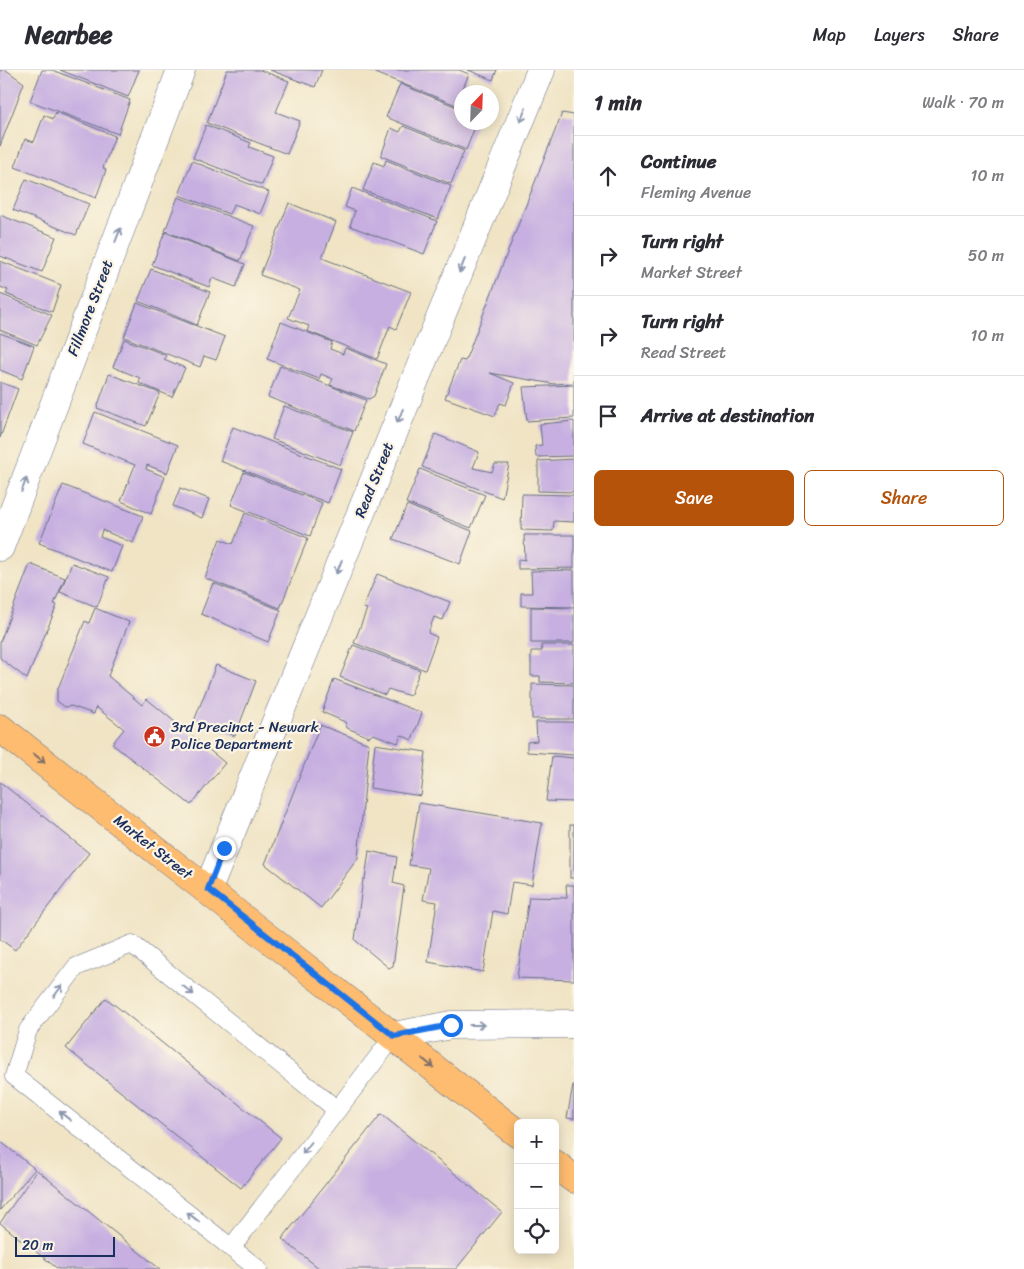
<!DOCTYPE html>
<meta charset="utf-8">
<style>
body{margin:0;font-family:Sriracha,sans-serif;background:#f7f7f7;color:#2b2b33}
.controls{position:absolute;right:15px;bottom:15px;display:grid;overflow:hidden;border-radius:8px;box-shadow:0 2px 12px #0003}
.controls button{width:45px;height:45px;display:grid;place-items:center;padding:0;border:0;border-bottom:1px solid #e1e1e2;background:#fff;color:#2b2b33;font:25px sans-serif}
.compass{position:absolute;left:454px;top:15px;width:45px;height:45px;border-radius:50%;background:#fff;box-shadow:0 2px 12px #0003;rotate:23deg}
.scale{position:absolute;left:15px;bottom:12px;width:100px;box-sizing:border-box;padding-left:5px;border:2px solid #1b2f5e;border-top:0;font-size:14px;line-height:18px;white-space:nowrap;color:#1b2f5e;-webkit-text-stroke:4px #fcf5e5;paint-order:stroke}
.stop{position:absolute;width:15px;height:15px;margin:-11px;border:4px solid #1a73e8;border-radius:50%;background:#fff}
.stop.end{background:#1a73e8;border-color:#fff;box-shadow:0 1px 5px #0008}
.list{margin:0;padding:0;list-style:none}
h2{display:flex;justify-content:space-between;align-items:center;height:65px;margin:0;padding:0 20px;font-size:21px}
h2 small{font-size:16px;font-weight:400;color:#7c7c81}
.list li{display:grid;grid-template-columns:32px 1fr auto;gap:15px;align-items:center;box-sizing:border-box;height:80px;padding:0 20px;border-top:1px solid #e1e1e2}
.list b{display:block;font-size:19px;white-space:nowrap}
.list p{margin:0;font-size:16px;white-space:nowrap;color:#7c7c81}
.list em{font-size:16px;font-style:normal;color:#7c7c81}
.actions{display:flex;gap:10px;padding:15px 20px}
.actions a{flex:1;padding:11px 0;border:1px solid #b45309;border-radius:8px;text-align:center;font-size:18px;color:#b45309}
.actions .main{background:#b45309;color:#fff}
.icon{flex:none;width:28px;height:28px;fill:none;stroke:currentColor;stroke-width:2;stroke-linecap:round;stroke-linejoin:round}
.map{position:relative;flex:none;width:574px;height:1199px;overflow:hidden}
header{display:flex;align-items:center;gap:30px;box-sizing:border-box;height:70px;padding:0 25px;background:#fff;border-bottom:1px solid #e1e1e2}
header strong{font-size:24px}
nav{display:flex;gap:28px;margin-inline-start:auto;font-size:18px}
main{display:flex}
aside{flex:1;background:#fff}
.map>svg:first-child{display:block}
.building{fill:#c7b0e1}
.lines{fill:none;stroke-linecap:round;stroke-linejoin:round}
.service-casing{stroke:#666e82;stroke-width:19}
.minor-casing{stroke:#666e82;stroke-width:29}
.primary-casing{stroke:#666e82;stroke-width:29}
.service{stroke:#fff;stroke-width:18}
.minor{stroke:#fff;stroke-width:28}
.primary{stroke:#fdbc70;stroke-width:28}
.oneway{stroke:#8d97ae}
.oneway2{stroke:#816e66}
.route{stroke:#1a73e8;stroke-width:6}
.labels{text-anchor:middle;stroke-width:4.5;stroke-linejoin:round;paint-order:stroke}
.street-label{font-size:15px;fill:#1b2f5e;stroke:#fcf5e5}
.poi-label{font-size:15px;fill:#1b2f5e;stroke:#fcf5e5;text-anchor:start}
</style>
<header>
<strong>Nearbee</strong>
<nav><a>Map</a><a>Layers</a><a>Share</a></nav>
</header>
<main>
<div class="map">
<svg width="574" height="1199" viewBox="0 0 574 1199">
<rect width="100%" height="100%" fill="#fcf5e5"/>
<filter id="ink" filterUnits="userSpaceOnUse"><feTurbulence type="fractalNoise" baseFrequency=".02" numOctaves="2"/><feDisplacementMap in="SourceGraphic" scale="10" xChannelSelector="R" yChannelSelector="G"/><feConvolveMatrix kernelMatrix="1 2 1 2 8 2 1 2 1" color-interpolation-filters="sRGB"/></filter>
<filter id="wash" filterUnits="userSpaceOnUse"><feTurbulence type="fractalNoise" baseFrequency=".0096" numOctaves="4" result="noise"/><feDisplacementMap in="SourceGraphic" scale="20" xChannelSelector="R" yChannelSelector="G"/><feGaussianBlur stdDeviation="1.12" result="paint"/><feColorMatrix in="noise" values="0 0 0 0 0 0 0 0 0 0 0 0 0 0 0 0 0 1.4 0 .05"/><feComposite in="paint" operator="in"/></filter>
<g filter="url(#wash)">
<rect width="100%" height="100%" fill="#f0e4c5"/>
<g id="blocks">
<g class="building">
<polygon points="0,0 6,0 24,13 0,76"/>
<polygon points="42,0 52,0 130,30 118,64 30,31"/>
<polygon points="60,0 139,0 128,27"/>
<polygon points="227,0 260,0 289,11 276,42 300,51 287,84 207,53"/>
<polygon points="270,0 322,0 315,17"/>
<polygon points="368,0 459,0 469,4 456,35"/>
<polygon points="468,0 497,0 493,10"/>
<polygon points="400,14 462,39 462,52 477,52 466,80 386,47"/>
<polygon points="56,42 115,66 103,98 106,100 96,128 15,97 25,69 34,72 44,45 53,49"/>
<polygon points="562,43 574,45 574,313 554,314 490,303 514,313 506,335 500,333 495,346 445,328 460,290 465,291"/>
<polygon points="206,55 251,73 249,77 273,86 262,115 193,88"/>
<polygon points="403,56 464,81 451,114 381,86 391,58 400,62"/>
<polygon points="386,90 451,116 438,149 363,120 374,92 384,96"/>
<polygon points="192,91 269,122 260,144 234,134 229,144 179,125"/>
<polygon points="26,109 89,134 76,165 13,140"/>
<polygon points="352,118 437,151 424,184 350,156 355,141 345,137"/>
<polygon points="178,127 254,156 240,191 165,161"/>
<polygon points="289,133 336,152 322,188 411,222 396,259 390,256 377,289 307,261 309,256 288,248 300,220 260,205"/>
<polygon points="0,145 56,167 42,202 0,186"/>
<polygon points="165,162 245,194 236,217 212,208 209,217 152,195"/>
<polygon points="0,191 61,215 52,242 6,224 8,220 0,217"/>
<polygon points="151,199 210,222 197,255 138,231"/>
<polygon points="0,224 52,245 37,275 0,260"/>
<polygon points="137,233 225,267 216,290 204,286 200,297 124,267"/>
<polygon points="281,252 332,272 330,279 343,284 345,278 386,294 374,326 369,329 330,315 333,309 321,304 319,309 267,289"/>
<polygon points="0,263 34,276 22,309 0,300"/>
<polygon points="124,269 166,285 164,289 185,298 172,327 139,313 140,308 113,297"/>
<polygon points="280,296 366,330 354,361 268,327"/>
<polygon points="109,304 160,323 146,356 97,338"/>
<polygon points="0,312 18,319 0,368"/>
<polygon points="574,315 574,348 527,351 523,317"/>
<polygon points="284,336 353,362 340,395 272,369"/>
<polygon points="95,342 178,375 167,403 147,395 146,399 165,407 151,444 121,431 135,395 83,374"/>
<polygon points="574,351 574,386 536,387 535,376 542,375 540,354"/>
<polygon points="233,357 341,399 328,433 220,391"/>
<polygon points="435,364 479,382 473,398 492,402 495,394 509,394 502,428 422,397"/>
<polygon points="574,389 574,422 538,421 538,391"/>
<polygon points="420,399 485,425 471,458 406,433"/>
<polygon points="244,402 322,433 310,466 231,435"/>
<polygon points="63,415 143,446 133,473 102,460 100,467 122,476 112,502 39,473"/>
<polygon points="180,418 209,429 202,448 173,436"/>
<polygon points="522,424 574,425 574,452 554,451 553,461 521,460"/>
<polygon points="407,435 472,461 460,494 393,469"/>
<polygon points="245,443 308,468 280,538 205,508 220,469 233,474"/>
<polygon points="524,465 574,465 574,498 518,499 518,489 525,490"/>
<polygon points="72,493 109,507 97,537 60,522"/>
<polygon points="30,494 65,508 54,534 57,535 27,609 0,588 0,572"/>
<polygon points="574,500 574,537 521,536 521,523 532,523 531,501"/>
<polygon points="377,504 450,532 443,550 434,547 428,563 437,567 425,600 354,573 367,539 363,538"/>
<polygon points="213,513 281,540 268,572 201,544"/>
<polygon points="531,537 574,538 574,573 531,573"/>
<polygon points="95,538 129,552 108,606 142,635 147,629 225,693 191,735 112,674 124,659 96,637 94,644 71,636 65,637 57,631 57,621 85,551 89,553"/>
<polygon points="353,575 420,600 410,626 388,619 385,625 340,607"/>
<polygon points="541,575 574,575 574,613 540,612 540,606 531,606 531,581 542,581"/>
<polygon points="216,595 256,611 235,666 194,651"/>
<polygon points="334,609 422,643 412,670 401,665 398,673 373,664 369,667 347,658 345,652 322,642"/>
<polygon points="532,614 574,615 574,649 532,649"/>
<polygon points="536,652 574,652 574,685 527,682 527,672 537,671"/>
<polygon points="320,655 369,674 358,788 321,838 265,794"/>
<polygon points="375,674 426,682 421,726 370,718"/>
<polygon points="552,686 574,688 574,732 546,731"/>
<polygon points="0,712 89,783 15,880 0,869"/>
<polygon points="419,733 542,753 532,815 512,812 507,844 493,841 483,902 428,892 437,832 423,830 429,798 409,795"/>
<rect x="570" y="755" width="4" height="53"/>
<polygon points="369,781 397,787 393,813 404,816 393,896 389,898 355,870 363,809 365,809"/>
<polygon points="566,815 574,815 574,910 517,908 529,827 567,828"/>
<polygon points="106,928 281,1068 241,1118 66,978"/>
<polygon points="573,1015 574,1015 574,1049 567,1048"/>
<polygon points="381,1044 502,1142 456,1199 320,1199 282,1169"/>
<polygon points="0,1071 35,1099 0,1140"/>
<polygon points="37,1100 160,1199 58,1199 0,1153"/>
</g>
</g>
</g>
<g filter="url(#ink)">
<use href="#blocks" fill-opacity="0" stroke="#666e82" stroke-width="1"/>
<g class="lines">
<defs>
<g id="service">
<polyline points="231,1178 394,966"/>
<polyline points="258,1199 14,1006 28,960 76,897 132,874 336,1039"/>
</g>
<g id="minor">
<polyline points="0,477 181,0"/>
<polyline points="208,819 541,0"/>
<polyline points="394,966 451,955 574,954"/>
</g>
<g id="primary">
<polyline points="0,658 518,1064"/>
<polyline points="555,1094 574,1109"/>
</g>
</defs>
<use href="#service" class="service-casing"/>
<use href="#minor" class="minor-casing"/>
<use href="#primary" class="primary-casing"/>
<use href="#service" class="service"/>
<use href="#minor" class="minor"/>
<use href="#primary" class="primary"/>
</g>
<defs><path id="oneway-shaft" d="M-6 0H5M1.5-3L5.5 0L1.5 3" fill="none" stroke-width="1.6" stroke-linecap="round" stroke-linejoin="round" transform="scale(1.25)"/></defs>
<g class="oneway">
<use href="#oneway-shaft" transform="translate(523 45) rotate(112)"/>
<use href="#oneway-shaft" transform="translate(118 165) rotate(-69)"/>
<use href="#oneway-shaft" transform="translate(462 196) rotate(112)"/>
<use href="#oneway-shaft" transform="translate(400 346) rotate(112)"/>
<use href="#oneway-shaft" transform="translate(24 415) rotate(-69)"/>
<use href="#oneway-shaft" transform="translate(339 497) rotate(112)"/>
<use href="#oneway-shaft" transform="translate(188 920) rotate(39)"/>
<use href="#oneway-shaft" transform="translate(58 921) rotate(-53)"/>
<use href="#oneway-shaft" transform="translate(477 955)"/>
<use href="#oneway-shaft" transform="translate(65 1046) rotate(-142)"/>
<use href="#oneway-shaft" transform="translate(307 1078) rotate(127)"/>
<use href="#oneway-shaft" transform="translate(193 1147) rotate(-142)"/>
</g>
<g class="oneway2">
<use href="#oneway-shaft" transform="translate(39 688) rotate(38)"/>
<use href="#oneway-shaft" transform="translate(428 993) rotate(38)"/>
</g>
</g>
<g class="lines" filter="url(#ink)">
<polyline class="route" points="224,778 208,819 394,966 451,955"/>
</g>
<defs>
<symbol id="civic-disc" viewBox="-11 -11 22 22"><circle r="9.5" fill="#c8321e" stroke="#fcf5e5"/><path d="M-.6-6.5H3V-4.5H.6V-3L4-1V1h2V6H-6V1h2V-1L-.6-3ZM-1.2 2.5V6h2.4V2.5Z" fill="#fff"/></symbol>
</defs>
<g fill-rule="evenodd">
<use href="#civic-disc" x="142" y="654" width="25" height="25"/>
</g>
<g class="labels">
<g class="street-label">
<text transform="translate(90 238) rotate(-69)" y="5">Fillmore Street</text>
<text transform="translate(374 410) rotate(-68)" y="5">Read Street</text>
<text transform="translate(153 777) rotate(38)" y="5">Market Street</text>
</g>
<g class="poi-label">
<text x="171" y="662">3rd Precinct - Newark<tspan x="171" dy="17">Police Department</tspan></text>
</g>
</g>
</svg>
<div class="controls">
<button>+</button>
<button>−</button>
<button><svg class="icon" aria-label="locate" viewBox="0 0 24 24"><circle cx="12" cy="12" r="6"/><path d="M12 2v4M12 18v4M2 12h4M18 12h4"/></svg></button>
</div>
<svg class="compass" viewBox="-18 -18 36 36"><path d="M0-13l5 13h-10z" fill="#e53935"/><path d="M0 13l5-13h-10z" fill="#7c7c81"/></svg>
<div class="scale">20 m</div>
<div class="stop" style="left:451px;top:955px"></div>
<div class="stop end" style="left:224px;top:778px"></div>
</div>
<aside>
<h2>1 min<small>Walk · 70 m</small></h2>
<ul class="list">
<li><svg class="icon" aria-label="ahead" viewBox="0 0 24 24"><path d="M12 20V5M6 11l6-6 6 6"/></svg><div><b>Continue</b><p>Fleming Avenue</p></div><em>10 m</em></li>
<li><svg class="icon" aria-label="right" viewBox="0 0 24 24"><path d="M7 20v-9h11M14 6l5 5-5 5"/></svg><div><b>Turn right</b><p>Market Street</p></div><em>50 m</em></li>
<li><svg class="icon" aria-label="right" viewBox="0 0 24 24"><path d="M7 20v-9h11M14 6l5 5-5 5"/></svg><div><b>Turn right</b><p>Read Street</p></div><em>10 m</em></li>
<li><svg class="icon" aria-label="arrive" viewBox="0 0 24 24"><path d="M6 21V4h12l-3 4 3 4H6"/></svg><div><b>Arrive at destination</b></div></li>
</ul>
<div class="actions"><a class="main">Save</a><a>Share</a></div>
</aside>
</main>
